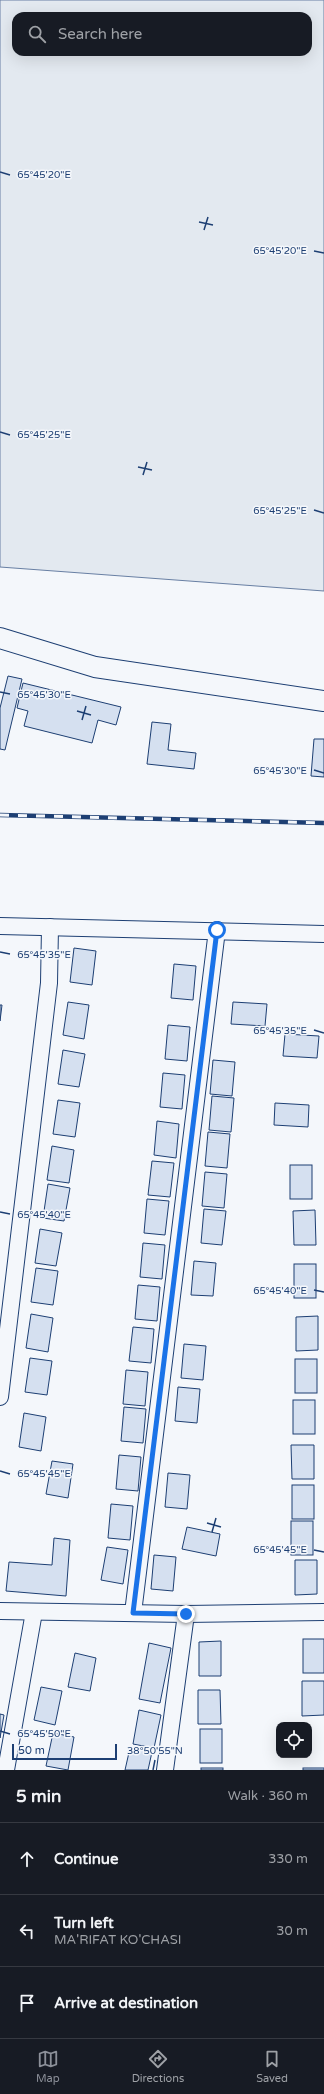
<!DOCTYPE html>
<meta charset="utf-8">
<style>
body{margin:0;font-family:"Varela Round",sans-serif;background:#20242c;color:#f1f3f6}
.controls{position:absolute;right:12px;bottom:12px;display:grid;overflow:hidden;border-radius:8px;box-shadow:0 4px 16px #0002}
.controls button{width:36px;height:36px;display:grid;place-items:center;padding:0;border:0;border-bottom:1px solid #363941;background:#171b24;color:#f1f3f6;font:20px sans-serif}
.scale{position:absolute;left:12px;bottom:10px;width:105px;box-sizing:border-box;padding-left:4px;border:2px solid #1d3f73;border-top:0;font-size:11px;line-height:14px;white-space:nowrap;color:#1d3f73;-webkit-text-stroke:3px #f4f7fb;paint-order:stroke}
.stop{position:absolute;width:12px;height:12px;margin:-9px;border:3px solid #1a73e8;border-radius:50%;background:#fff}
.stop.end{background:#1a73e8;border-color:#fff;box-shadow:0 1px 4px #0008}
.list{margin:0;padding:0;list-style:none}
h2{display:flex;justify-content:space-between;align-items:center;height:52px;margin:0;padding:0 16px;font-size:17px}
h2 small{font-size:13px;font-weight:400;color:#9ea1a6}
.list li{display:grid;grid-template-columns:26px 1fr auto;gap:12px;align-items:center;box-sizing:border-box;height:72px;padding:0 16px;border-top:1px solid #363941}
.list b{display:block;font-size:15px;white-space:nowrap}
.list p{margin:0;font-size:13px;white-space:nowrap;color:#9ea1a6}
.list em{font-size:13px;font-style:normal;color:#9ea1a6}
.icon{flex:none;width:22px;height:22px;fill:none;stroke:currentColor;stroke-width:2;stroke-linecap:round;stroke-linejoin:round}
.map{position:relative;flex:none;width:324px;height:1770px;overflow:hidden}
.search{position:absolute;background:#171b24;box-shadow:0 4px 16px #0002;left:12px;right:12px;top:12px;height:44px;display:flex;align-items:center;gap:10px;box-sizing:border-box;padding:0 14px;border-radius:12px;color:#9ea1a6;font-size:15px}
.sheet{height:268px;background:#171b24}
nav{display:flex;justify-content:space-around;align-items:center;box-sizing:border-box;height:56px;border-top:1px solid #363941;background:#171b24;font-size:11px;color:#9ea1a6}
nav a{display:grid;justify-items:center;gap:2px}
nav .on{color:#8c9099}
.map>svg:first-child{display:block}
.green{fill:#e3e9f0;stroke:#687fa3;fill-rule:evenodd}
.building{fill:#d5e0f0;stroke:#1d3f73}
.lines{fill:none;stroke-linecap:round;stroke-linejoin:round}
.minor-casing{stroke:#1d3f73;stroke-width:18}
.major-casing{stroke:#1d3f73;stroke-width:22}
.minor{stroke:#f4f7fb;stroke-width:16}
.major{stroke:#f4f7fb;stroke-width:20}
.rail-casing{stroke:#1d3f73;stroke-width:4.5}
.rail{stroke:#f4f7fb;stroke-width:3;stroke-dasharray:9;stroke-linecap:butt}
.route{stroke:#1a73e8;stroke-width:5}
.ticks{fill:none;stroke:#1d3f73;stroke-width:1.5}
.ticks-label{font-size:10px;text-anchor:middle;fill:#1d3f73;stroke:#f4f7fb;stroke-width:3;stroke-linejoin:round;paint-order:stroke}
</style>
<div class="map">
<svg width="324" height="1770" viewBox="0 0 324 1770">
<rect width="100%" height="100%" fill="#f4f7fb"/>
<path class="green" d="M0,0H324V591L0,567ZM16,16H308V52H16Z"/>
<g class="building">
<polygon points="8,676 22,679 5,750 0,749 0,708"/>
<polygon points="23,683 121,707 116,725 98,720 92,743 24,726 28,711 17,708"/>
<polygon points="152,722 171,724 168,750 196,753 194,769 147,764"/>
<polygon points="314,739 324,739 324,777 311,776"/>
<polygon points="74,948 96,951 92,985 70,982"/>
<polygon points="174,964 196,966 193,1000 171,998"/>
<polygon points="68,1002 89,1005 84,1039 63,1035"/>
<polygon points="233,1002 267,1004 265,1026 231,1024"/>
<polygon points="0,1005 2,1005 0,1021"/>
<polygon points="168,1025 190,1027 187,1061 165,1059"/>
<polygon points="285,1034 319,1036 317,1058 283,1056"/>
<polygon points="63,1050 85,1054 79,1087 58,1084"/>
<polygon points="213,1060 235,1062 232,1096 210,1094"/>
<polygon points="163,1073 185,1075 182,1109 160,1107"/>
<polygon points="212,1096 234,1098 231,1132 209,1130"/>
<polygon points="58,1100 80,1103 75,1137 53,1134"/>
<polygon points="275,1103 309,1105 308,1127 274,1125"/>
<polygon points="157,1121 179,1124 176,1158 154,1155"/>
<polygon points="208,1132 230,1134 227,1168 205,1166"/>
<polygon points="52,1146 74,1150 69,1183 47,1180"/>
<polygon points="152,1161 174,1163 170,1197 148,1195"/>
<rect x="290" y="1165" width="22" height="34"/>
<polygon points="205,1172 227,1174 224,1208 202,1206"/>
<polygon points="48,1184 70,1188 64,1221 43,1218"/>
<polygon points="147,1199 169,1201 165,1235 144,1233"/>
<polygon points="204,1209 226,1211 222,1245 201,1243"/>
<polygon points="315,1210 316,1245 294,1245 293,1211"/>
<polygon points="40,1229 62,1233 56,1266 35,1263"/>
<polygon points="143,1243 165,1245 162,1279 140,1277"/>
<polygon points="194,1261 216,1263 213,1296 191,1295"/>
<rect x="294" y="1264" width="22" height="34"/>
<polygon points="36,1268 58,1271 53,1305 31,1302"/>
<polygon points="138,1285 160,1287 157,1321 135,1319"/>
<polygon points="31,1314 53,1318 48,1352 26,1348"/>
<polygon points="318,1316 318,1350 296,1351 296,1317"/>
<polygon points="133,1327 154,1329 151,1363 129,1361"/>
<polygon points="184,1344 206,1346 203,1380 181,1378"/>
<polygon points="30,1358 52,1361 47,1395 25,1392"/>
<rect x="295" y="1359" width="22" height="34"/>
<polygon points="126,1370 148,1372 145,1406 123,1404"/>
<polygon points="178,1387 200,1389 197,1423 175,1421"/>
<rect x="293" y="1400" width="22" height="34"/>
<polygon points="124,1407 146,1409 143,1443 121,1441"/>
<polygon points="24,1413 46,1417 41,1451 19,1447"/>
<polygon points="291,1445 314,1445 314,1479 292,1479"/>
<polygon points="119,1455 141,1457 138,1491 116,1489"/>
<polygon points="52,1461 73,1464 68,1498 46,1494"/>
<polygon points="168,1473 190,1475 187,1509 165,1507"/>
<rect x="292" y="1485" width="22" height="34"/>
<polygon points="111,1504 133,1506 130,1540 108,1538"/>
<rect x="291" y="1521" width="22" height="34"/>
<polygon points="187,1527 220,1534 216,1556 182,1549"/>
<polygon points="54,1538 70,1540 66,1596 6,1591 9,1562 52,1565"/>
<polygon points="107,1547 128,1550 123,1584 101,1580"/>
<polygon points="154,1555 176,1557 173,1591 151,1589"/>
<polygon points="295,1560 317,1560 317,1594 295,1595"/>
<rect x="303" y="1639" width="21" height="34"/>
<polygon points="221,1641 221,1676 199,1676 199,1642"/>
<polygon points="149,1643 171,1648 160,1703 139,1699"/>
<polygon points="75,1653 96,1658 90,1691 68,1687"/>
<polygon points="302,1681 324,1681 324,1715 302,1716"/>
<polygon points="41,1687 62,1691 55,1725 34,1720"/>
<polygon points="198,1690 220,1690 221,1724 198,1724"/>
<polygon points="139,1710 161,1715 154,1748 133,1744"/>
<polygon points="0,1714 4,1715 0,1738"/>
<rect x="200" y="1729" width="22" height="34"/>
<polygon points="53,1733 74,1737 68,1770 46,1766"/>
<polygon points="130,1748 152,1752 148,1770 125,1770"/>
<rect x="201" y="1768" width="22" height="2"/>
<rect x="303" y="1768" width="21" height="2"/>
</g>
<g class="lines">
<defs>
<g id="minor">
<polyline points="0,926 324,934"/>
<polyline points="0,1397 49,983 50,927"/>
<polyline points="0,1611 186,1614 324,1612"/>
<polyline points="133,1613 217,930"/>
<polyline points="6,1770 34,1612"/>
<polyline points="165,1770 186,1614"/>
</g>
<polyline id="major" points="0,638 95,667 324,701"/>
</defs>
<use href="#minor" class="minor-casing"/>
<use href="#major" class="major-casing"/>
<use href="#minor" class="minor"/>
<use href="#major" class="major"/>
<defs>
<polyline id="rail" points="0,815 324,823"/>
</defs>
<use href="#rail" class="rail-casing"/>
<use href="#rail" class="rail"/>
</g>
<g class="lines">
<polyline class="route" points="186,1614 133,1613 217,930"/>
</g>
<path class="ticks" d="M0,172L10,175M199,222L213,225M204,230L208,217M314,251L324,253M0,432L10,435M138,467L152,470M143,475L147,462M314,510L324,513M0,692L10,694M77,711L91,715M82,720L86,706M314,770L324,773M0,952L10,954M314,1030L324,1033M0,1212L10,1214M314,1290L324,1292M0,1471L10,1474M207,1523L221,1527M212,1532L216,1518M314,1550L324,1552M0,1731L10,1734M153,1770L155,1760"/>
<g class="ticks-label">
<text x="44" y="178">65°45'20"E</text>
<text x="280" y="254">65°45'20"E</text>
<text x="44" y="438">65°45'25"E</text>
<text x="280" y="514">65°45'25"E</text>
<text x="44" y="698">65°45'30"E</text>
<text x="280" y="774">65°45'30"E</text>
<text x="44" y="958">65°45'35"E</text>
<text x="280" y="1034">65°45'35"E</text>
<text x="44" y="1218">65°45'40"E</text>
<text x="280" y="1294">65°45'40"E</text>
<text x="44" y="1477">65°45'45"E</text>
<text x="280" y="1553">65°45'45"E</text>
<text x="44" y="1737">65°45'50"E</text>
<text x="155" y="1754">38°50'55"N</text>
</g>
</svg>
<div class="controls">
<button><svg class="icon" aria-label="locate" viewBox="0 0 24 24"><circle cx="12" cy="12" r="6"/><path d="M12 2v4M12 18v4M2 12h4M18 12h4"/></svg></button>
</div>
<div class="scale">50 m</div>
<div class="stop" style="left:217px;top:930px"></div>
<div class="stop end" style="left:186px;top:1614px"></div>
<div class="search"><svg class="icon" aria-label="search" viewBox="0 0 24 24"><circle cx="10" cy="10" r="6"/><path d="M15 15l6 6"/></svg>Search here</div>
</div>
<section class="sheet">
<h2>5 min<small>Walk · 360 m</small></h2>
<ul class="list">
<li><svg class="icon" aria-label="ahead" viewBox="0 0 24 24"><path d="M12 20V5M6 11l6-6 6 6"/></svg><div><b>Continue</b></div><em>330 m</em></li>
<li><svg class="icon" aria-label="left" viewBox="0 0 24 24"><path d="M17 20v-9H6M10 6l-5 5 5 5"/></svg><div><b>Turn left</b><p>MA'RIFAT KO'CHASI</p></div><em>30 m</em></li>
<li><svg class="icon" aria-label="arrive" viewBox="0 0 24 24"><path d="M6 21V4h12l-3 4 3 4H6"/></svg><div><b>Arrive at destination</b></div></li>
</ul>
</section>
<nav>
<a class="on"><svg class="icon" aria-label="map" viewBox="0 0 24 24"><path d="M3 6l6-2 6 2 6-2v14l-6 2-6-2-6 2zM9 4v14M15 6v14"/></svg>Map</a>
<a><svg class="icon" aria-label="directions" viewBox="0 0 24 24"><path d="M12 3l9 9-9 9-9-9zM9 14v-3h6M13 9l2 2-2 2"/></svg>Directions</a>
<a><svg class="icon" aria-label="saved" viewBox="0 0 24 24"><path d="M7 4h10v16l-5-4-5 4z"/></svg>Saved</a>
</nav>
